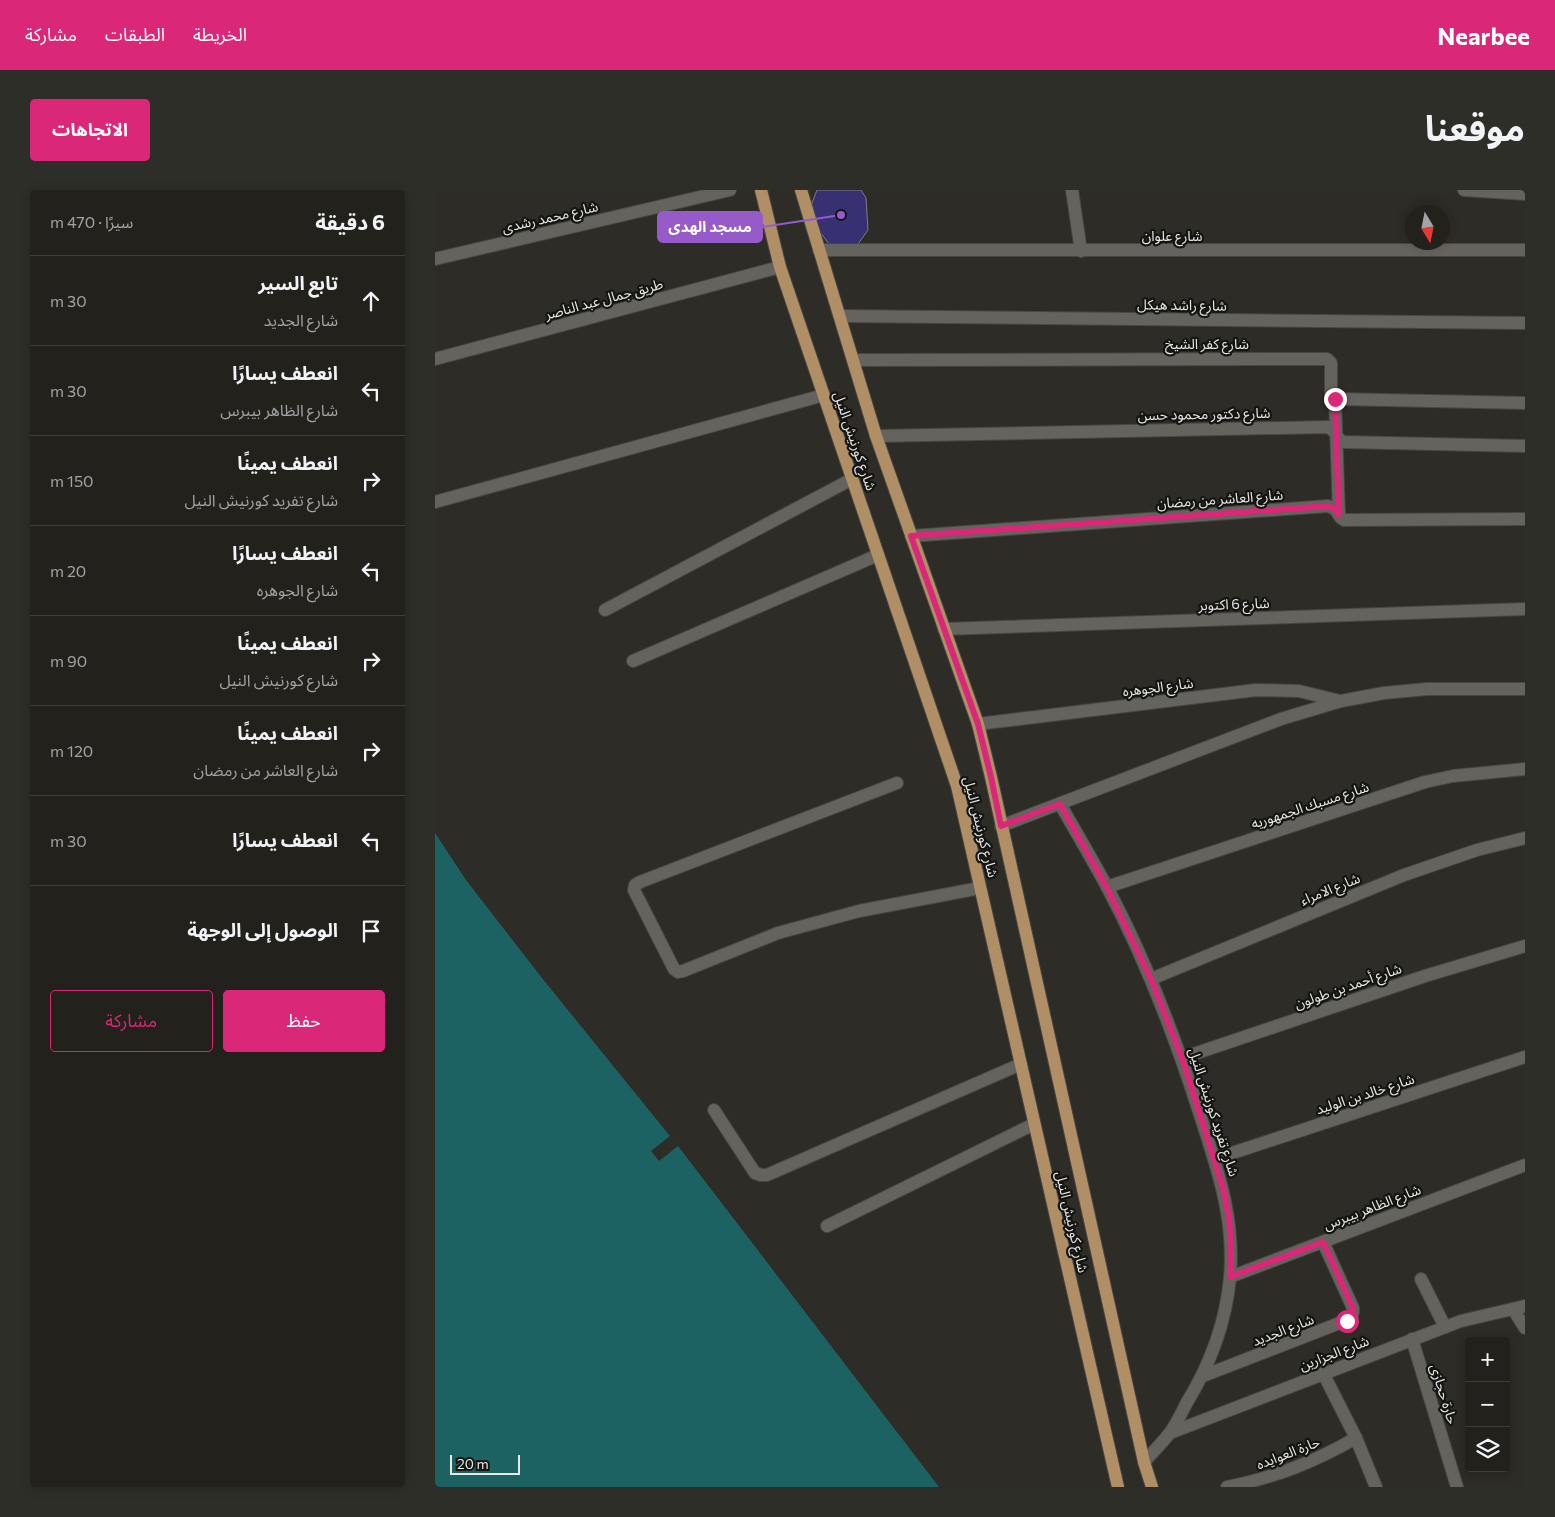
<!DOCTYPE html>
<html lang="ar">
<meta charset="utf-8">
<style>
body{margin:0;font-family:Commissioner,"Noto Sans Arabic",sans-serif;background:#2e2e29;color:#f1f3f6;direction:rtl}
.controls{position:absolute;right:15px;bottom:15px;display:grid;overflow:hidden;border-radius:5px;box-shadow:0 2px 12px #0003}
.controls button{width:45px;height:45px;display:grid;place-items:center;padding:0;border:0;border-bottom:1px solid #3f3e3b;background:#22211c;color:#f1f3f6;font:25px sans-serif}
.compass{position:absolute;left:970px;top:15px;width:45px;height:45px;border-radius:50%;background:#22211c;box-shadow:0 2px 12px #0003;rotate:170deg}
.scale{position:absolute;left:15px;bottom:12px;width:70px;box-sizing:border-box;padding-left:5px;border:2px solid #e8e8e4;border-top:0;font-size:14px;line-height:18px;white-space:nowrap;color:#e8e8e4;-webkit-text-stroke:4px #141412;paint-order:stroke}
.stop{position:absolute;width:15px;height:15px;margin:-11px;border:4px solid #db2777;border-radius:50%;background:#fff}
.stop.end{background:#db2777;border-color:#fff;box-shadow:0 1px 5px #0008}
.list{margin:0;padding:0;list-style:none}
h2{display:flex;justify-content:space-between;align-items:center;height:65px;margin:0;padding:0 20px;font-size:21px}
h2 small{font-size:16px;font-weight:400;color:#a2a3a3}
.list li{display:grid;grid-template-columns:32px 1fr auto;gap:15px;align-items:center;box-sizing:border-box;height:90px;padding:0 20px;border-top:1px solid #3f3e3b}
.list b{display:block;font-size:19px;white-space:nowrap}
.list p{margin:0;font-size:16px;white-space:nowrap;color:#a2a3a3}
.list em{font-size:16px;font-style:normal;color:#a2a3a3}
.actions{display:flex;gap:10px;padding:15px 20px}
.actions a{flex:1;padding:11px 0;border:1px solid #db2777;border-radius:5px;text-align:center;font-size:18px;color:#db2777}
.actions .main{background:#db2777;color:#fff}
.icon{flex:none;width:28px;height:28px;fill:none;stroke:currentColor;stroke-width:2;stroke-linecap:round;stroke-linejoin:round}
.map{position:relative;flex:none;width:1090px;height:1297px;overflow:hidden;direction:ltr;border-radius:5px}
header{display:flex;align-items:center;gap:30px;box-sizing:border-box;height:70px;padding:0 25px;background:#db2777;color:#fff}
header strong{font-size:24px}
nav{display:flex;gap:28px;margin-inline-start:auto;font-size:18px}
.intro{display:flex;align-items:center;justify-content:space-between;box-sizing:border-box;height:120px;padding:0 30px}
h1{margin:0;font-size:35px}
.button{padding:12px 22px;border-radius:5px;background:#db2777;color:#fff;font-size:18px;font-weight:700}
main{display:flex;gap:30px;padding:0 30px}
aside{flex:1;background:#22211c;border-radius:5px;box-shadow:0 2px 12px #0003}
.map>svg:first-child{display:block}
.water{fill:#1d6263}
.pier{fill:#2d2c26}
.building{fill:#373174;stroke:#7d7d84}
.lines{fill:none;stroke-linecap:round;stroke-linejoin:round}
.minor-casing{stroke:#484742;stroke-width:14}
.major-casing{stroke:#484742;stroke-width:14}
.minor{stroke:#64635d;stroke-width:12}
.major{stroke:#b08f66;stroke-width:12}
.route{stroke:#db2777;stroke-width:6}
.labels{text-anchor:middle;stroke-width:4.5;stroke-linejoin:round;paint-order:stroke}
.street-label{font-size:14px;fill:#e8e8e4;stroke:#141412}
.leader{fill:none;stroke:#965bc8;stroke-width:2}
.callout-dot{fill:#965bc8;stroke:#141412;stroke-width:2}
.callout{fill:#965bc8;stroke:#965bc8;stroke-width:2}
.callout-label{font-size:15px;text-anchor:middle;font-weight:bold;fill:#fff}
</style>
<header>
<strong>Nearbee</strong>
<nav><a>الخريطة</a><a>الطبقات</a><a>مشاركة</a></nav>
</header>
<div class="intro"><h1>موقعنا</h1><a class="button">الاتجاهات</a></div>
<main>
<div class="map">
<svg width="1090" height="1297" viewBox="0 0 1090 1297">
<rect width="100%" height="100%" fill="#2d2c26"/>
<polygon class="water" points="0,643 31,690 107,788 243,956 504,1297 0,1297"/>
<polygon class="pier" points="235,946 243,956 224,971 216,961"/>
<polygon class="building" points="382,0 426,0 431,8 433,40 423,54 394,54 382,38 377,13"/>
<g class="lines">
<defs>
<g id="minor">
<polyline points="637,0 646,61"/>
<polyline points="1029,0 1090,4"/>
<polyline points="384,60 1090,60"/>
<polyline points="0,69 295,0"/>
<polyline points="405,126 1090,133"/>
<polyline points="0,169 345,77"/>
<polyline points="418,170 892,169 896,173 896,205 902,209 1090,213"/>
<polyline points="900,209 904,325"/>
<path d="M441,246L893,237C902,240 900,248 908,252L1090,256"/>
<polyline points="0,312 389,205"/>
<polyline points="476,346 893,316 900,319 906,328 909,330 1090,329"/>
<polyline points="170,420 417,289"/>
<polyline points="509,439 1090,419"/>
<polyline points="198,471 443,365"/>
<polyline points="543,534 821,500 864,501 905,511"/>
<polyline points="462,593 205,692 200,695 199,700 239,779 243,782 248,781 343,743 424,721 545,698"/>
<path d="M625,614C641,642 657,669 672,697C711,770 741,849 766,928C783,981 800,1029 795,1087C791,1133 775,1175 751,1214C746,1224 741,1235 734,1244C726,1254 717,1263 709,1272"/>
<polyline points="566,636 846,529 906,511 949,503 992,499 1090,499"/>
<polyline points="672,697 990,592 1018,586 1090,579"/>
<polyline points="716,789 969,685 1042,660 1090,648"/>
<polyline points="747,868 990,786 1090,756"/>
<polyline points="279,920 320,983 326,985 332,985 586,874"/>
<polyline points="779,969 1090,867"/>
<polyline points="392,1036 599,934"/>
<polyline points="795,1087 1090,975"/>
<polyline points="986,1089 1010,1137"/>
<polyline points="1078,1119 1090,1138"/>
<polyline points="977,1149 1022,1297"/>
<polyline points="888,1183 921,1248 941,1297"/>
<polyline points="768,1186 915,1129 918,1122 918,1118 888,1052"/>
<polyline points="735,1243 1026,1131 1090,1116"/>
<path d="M792,1297C841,1287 877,1273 921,1248"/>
</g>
<g id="major">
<polyline points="326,0 345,77 522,596 683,1297"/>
<polyline points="366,0 441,246 543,534 556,587 709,1272 717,1297"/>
</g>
</defs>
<use href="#minor" class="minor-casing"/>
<use href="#major" class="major-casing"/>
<use href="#minor" class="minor"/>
<use href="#major" class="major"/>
</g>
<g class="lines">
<polyline class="route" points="900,209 904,325 900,319 893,316 476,346 543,534 556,587 566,636 625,614 672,698 716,789 747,868 788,998 794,1027 796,1057 795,1087 888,1052 918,1118 917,1126 912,1131"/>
</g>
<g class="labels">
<g class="street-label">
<text transform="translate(115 27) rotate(-13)" y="5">شارع محمد رشدى</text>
<text x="737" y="51">شارع علوان</text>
<text transform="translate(169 109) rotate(-15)" y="5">طريق جمال عبد الناصر</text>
<text transform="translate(747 115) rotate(1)" y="5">شارع راشد هيكل</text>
<text x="772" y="159">شارع كفر الشيخ</text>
<text transform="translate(769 224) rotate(-1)" y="5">شارع دكتور محمود حسن</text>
<text transform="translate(420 251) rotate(71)" y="5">شارع كورنيش النيل</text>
<text transform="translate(785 309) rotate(-4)" y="5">شارع العاشر من رمضان</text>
<text transform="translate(799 414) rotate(-2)" y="5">شارع 6 اكتوبر</text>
<text transform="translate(723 497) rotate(-7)" y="5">شارع الجوهره</text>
<text transform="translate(875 615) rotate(-18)" y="5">شارع مسبك الجمهوريه</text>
<text transform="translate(546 637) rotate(76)" y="5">شارع كورنيش النيل</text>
<text transform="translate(895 699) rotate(-22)" y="5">شارع الامراء</text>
<text transform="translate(913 796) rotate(-19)" y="5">شارع أحمد بن طولون</text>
<text transform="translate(930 904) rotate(-18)" y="5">شارع خالد بن الوليد</text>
<text transform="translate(779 922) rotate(72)" y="5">شارع تفريد كورنيش النيل</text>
<text transform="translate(937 1017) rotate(-21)" y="5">شارع الظاهر بيبرس</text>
<text transform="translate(637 1032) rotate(77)" y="5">شارع كورنيش النيل</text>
<text transform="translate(848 1140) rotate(-21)" y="5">شارع الجديد</text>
<text transform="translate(899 1163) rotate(-21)" y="5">شارع الجزارين</text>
<text transform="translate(1009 1204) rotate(73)" y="5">حارة حجازى</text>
<text transform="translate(853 1263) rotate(-21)" y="5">حارة العوايده</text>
</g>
</g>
<path class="leader" d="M406 25L327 37"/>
<circle class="callout-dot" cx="406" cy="25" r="5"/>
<rect class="callout" x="223" y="22" width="104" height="30" rx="5"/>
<g class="callout-label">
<text x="275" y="42">مسجد الهدى</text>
</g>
</svg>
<div class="controls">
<button>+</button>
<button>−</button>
<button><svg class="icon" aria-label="layers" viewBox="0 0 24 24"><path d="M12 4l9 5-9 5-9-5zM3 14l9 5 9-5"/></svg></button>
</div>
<svg class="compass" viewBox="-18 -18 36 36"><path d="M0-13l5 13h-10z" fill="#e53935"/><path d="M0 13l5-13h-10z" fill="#a2a3a3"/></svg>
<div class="scale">20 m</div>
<div class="stop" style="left:912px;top:1131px"></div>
<div class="stop end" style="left:900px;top:209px"></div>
</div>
<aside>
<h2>6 دقيقة<small>سيرًا · 470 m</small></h2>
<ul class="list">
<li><svg class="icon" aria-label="ahead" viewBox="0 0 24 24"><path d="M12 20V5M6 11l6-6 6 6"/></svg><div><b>تابع السير</b><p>شارع الجديد</p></div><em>30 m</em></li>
<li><svg class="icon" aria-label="left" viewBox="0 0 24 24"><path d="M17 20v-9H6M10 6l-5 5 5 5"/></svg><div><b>انعطف يسارًا</b><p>شارع الظاهر بيبرس</p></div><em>30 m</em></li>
<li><svg class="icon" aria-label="right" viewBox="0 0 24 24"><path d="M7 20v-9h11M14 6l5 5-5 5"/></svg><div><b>انعطف يمينًا</b><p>شارع تفريد كورنيش النيل</p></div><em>150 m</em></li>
<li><svg class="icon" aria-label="left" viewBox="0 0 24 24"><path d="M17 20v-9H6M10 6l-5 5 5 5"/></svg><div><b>انعطف يسارًا</b><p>شارع الجوهره</p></div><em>20 m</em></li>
<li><svg class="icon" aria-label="right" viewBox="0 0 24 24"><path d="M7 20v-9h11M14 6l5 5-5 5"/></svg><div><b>انعطف يمينًا</b><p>شارع كورنيش النيل</p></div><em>90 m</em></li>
<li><svg class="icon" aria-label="right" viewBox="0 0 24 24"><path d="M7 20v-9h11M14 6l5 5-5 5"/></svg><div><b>انعطف يمينًا</b><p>شارع العاشر من رمضان</p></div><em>120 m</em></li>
<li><svg class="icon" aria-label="left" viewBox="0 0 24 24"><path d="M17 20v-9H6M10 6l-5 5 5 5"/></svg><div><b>انعطف يسارًا</b></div><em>30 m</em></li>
<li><svg class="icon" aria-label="arrive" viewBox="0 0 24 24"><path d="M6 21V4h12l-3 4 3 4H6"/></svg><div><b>الوصول إلى الوجهة</b></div></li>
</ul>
<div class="actions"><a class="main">حفظ</a><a>مشاركة</a></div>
</aside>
</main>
